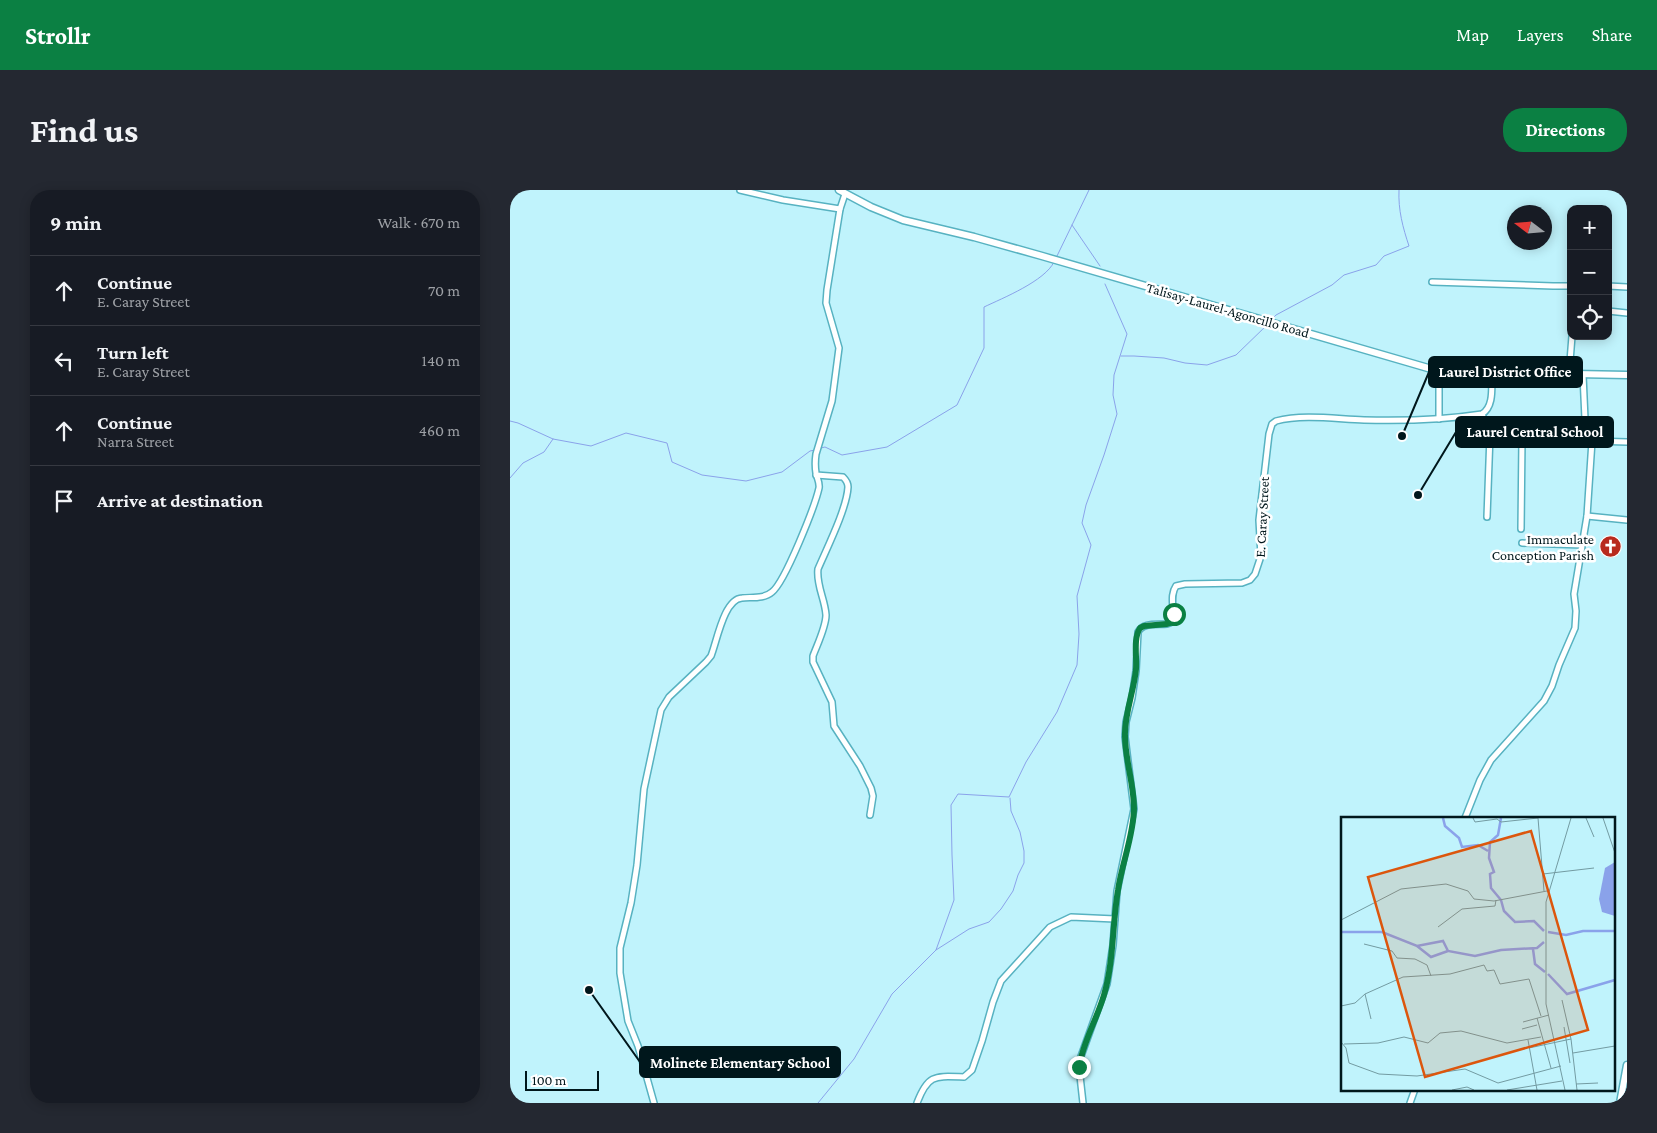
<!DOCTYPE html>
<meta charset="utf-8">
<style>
body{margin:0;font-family:"Crimson Pro",serif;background:#242831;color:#f1f3f6}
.controls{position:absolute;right:15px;top:15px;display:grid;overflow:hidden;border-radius:10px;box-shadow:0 2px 12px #0003}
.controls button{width:45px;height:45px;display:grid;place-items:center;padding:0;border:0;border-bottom:1px solid #363941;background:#171b24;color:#f1f3f6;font:25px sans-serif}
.compass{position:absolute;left:997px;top:15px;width:45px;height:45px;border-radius:50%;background:#171b24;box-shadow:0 2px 12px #0003;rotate:286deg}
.scale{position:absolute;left:15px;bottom:12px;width:74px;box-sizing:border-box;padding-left:5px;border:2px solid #00171c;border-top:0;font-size:14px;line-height:18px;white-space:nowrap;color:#00171c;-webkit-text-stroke:4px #fff;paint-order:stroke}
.stop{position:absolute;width:15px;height:15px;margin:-11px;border:4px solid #0b8043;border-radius:50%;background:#fff}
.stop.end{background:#0b8043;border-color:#fff;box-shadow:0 1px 5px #0008}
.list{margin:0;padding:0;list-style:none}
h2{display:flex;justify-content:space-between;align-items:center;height:65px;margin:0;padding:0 20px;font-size:21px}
h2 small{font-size:16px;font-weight:400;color:#9ea1a6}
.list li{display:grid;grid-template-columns:32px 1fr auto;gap:15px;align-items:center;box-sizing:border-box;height:70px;padding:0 20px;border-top:1px solid #363941}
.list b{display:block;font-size:19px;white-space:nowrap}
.list p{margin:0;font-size:16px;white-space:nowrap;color:#9ea1a6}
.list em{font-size:16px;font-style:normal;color:#9ea1a6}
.icon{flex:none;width:28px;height:28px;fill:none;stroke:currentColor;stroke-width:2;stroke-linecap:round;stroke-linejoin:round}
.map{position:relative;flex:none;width:1117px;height:913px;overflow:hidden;border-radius:20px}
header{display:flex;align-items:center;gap:30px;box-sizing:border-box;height:70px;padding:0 25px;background:#0b8043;color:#fff}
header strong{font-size:24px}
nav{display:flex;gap:28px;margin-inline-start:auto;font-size:18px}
.intro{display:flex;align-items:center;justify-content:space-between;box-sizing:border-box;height:120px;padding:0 30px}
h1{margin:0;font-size:35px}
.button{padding:12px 22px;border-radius:20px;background:#0b8043;color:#fff;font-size:18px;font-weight:700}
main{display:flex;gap:30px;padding:0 30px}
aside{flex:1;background:#171b24;border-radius:20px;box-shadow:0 2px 12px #0003}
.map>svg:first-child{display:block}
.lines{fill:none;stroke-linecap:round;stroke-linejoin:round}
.stream{stroke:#8aa2ea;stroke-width:1}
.minor-casing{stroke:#57b2c1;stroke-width:8}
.major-casing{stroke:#57b2c1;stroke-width:9}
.minor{stroke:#fff;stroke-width:5}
.major{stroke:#fff;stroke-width:6}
.route{stroke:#0b8043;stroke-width:6}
.labels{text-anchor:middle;stroke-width:5;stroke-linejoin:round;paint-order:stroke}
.street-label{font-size:14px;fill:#00171c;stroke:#fff}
.poi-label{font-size:14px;fill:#00171c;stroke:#fff;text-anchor:end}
.inset-river{fill:none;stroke:#8aa2ea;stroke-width:2.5}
.inset-road{fill:none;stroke:#739ba2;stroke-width:1}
.view{fill:#dc560d;fill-opacity:0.15;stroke:#dc560d;stroke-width:2.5}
.inset-edge{fill:none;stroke:#00171c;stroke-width:2.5}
.leader{fill:none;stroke:#00171c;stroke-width:2}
.callout-dot{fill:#00171c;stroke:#fff;stroke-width:2}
.callout{fill:#00171c;stroke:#00171c;stroke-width:2}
.callout-label{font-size:15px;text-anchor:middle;font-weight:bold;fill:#fff}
</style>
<header>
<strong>Strollr</strong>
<nav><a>Map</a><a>Layers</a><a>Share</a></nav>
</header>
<div class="intro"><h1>Find us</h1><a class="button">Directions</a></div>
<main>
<aside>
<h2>9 min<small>Walk · 670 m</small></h2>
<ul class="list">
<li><svg class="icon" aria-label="ahead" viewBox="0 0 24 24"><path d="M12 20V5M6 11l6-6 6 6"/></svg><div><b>Continue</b><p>E. Caray Street</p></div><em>70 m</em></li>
<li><svg class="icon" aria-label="left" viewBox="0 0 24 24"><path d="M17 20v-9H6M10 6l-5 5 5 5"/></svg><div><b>Turn left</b><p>E. Caray Street</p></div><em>140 m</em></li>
<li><svg class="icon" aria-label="ahead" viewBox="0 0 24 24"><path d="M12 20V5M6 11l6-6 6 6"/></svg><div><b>Continue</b><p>Narra Street</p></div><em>460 m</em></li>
<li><svg class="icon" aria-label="arrive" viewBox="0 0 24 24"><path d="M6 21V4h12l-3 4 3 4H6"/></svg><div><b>Arrive at destination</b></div></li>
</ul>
</aside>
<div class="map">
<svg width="1117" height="913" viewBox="0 0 1117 913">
<rect width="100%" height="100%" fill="#c0f3fc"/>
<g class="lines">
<g class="stream">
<polyline points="562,35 590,76"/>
<polyline points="547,66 579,0"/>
<path d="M761,130L766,125L822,95L834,85L866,75L874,66L899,56C893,38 888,20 889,0"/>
<polyline points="611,166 624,166 654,168 675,173 697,175 726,165 757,135"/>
<polyline points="0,231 8,233 43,249 81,256 116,243 157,253 162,272 192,285 236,291 272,282 300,261 305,260"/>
<path d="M311,258L315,257L332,265L377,257L447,215L474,158V117C493,108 535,91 544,72"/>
<polyline points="0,288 13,273 34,262 43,249"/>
<polyline points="426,760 459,739 479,732 491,719 503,701 508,685 514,673 514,661 510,642 501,621 500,608"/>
<polyline points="308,913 344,869 382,804 426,760 444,710 442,665 441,615 448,604 499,607 516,572 547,522 567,475 569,444 567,406 581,355 572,333 576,315 594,265 607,224 603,205 604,185 617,144 595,94"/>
</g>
<defs>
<g id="minor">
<polyline points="230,0 273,10 330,19"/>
<polyline points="922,92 1043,96 1061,96"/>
<polyline points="1098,96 1117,97"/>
<polyline points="1098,121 1117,123"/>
<polyline points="929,180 929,229"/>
<polyline points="1059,184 1062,146"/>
<polyline points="1073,185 1076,251"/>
<polyline points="972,224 980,245 977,327"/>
<polyline points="980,248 1117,252"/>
<path d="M306,285L333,287C336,290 338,293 338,297C337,318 317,358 308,379C306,395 315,409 316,425C316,437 307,455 303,466V472L322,512L324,536L350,576L361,598L363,606L360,625"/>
<polyline points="1077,326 1117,330"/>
<polyline points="1011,339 1012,249"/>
<polyline points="1012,353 1072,355"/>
<polyline points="955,628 970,590 981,570 1034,511 1042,496 1049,475 1065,438 1066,421 1064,404 1077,326 1082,251"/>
<path d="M144,913L128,856L118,831L110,783V758L121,713L127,675L134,599L151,520L159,507L196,472L201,466C207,451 214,409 232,408C242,407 254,409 262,402C275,392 305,316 309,298C310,293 307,288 306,283C305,277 305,271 306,264L322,211L329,158L316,113L317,100L330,19L335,4"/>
<path d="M407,913C418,884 425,886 454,887L462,880L472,851L483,812L491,791L540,737L561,727L605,729"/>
<path d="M573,913L570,886V869L597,794L603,755L607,701L624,619L615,547L616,532L622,508L626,481L628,442C633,432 647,435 657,434L660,433C667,421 658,408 666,396L675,394L732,393L740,390L745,384L751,366L749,330L759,244L762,234L766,231C793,224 825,229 854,230C893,231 933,230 972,224C985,216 981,195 982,182"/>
<polyline points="900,913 905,899"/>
</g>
<g id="major">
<polyline points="329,0 361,17 393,30 464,47 532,66 918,178 970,182 1117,185"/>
<polyline points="1110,913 1117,875"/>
</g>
</defs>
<use href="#minor" class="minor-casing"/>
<use href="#major" class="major-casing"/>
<use href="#minor" class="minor"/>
<use href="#major" class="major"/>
</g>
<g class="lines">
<path class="route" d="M569,877C573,852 587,829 594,805C604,771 602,735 608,700C612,673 624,644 624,618C624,594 615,570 615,546C614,525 624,501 626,479C627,466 623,449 630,438L634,436L657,434L660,433L664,424"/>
</g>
<defs>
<symbol id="church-disc" viewBox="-11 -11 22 22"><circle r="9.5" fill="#b82a1e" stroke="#fff"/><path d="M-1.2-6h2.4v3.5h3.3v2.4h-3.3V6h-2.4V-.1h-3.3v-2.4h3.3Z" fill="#fff"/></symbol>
</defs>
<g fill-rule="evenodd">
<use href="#church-disc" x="1088" y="344" width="25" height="25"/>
</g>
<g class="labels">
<g class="street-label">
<text transform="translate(718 120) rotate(16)" y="5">Talisay-Laurel-Agoncillo Road</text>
<text transform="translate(752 327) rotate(-87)" y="5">E. Caray Street</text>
</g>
<g class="poi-label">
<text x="1084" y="354">Immaculate<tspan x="1084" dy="16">Conception Parish</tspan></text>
</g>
</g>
<g transform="translate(831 627)">
<rect width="274" height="274" fill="#c0f3fc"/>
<path d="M274,45V99L261,95L258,82L264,51Z" fill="#8aa2ea"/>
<path class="inset-river" d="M102,1L104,9L118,21L121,30L137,28L147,34M160,1L157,18L149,25L148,41L153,55L149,57L150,71L160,83L163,94L174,105L193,104L203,114M0,115H41L76,129L102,124L107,134L134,139L160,133L196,131L203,125M207,115L225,118L242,114H274M76,129L90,140L107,134M192,132L194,147L204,155M207,157L226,177L274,163"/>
<path class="inset-road" d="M132,1L134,5L156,2L160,5L197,1L203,74M245,1L253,20M262,1L274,36M202,57L253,51M0,103L60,72L105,67L127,74L133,82L153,84L206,74M97,110L121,92L154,89L155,83M23,127L51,134L56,141L74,142L86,148L90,159M24,177L30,202M221,183L230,222M0,189L14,186L24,177L62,160L109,157L143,148L146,154L153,153L159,167L188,162L200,199M196,201L210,251M182,205L208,198M223,210L229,246M181,212L196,208M187,223L196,273M0,225L5,231L8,246L38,257L76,259L124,252L157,266L220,249M3,227L37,226L63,220L87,226L99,216L120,214L166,226L200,220M188,231L230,222L236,273M232,236L274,229M235,267L257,266M111,273L126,270L133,273M166,273L221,264M224,273L205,187V85L230,1"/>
<path class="view" d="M190,14L247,213L84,260L27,60Z"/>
<rect width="274" height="274" class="inset-edge"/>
</g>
<path class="leader" d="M892 246L919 182M908 305L946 242M79 800L130 872"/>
<g class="callout-dot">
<circle cx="892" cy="246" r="5"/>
<circle cx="908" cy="305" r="5"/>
<circle cx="79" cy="800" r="5"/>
</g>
<g class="callout">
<rect x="919" y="167" width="153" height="30" rx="5"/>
<rect x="946" y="227" width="157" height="30" rx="5"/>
<rect x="130" y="857" width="200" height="30" rx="5"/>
</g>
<g class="callout-label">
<text x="995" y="187">Laurel District Office</text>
<text x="1025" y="247">Laurel Central School</text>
<text x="230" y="878">Molinete Elementary School</text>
</g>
</svg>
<div class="controls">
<button>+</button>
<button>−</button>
<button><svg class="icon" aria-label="locate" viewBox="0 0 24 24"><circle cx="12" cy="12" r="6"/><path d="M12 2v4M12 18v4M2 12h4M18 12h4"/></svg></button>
</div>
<svg class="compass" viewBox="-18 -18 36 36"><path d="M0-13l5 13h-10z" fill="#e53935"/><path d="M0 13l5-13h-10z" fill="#9ea1a6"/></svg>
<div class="scale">100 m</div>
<div class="stop" style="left:664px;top:424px"></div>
<div class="stop end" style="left:569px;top:877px"></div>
</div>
</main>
